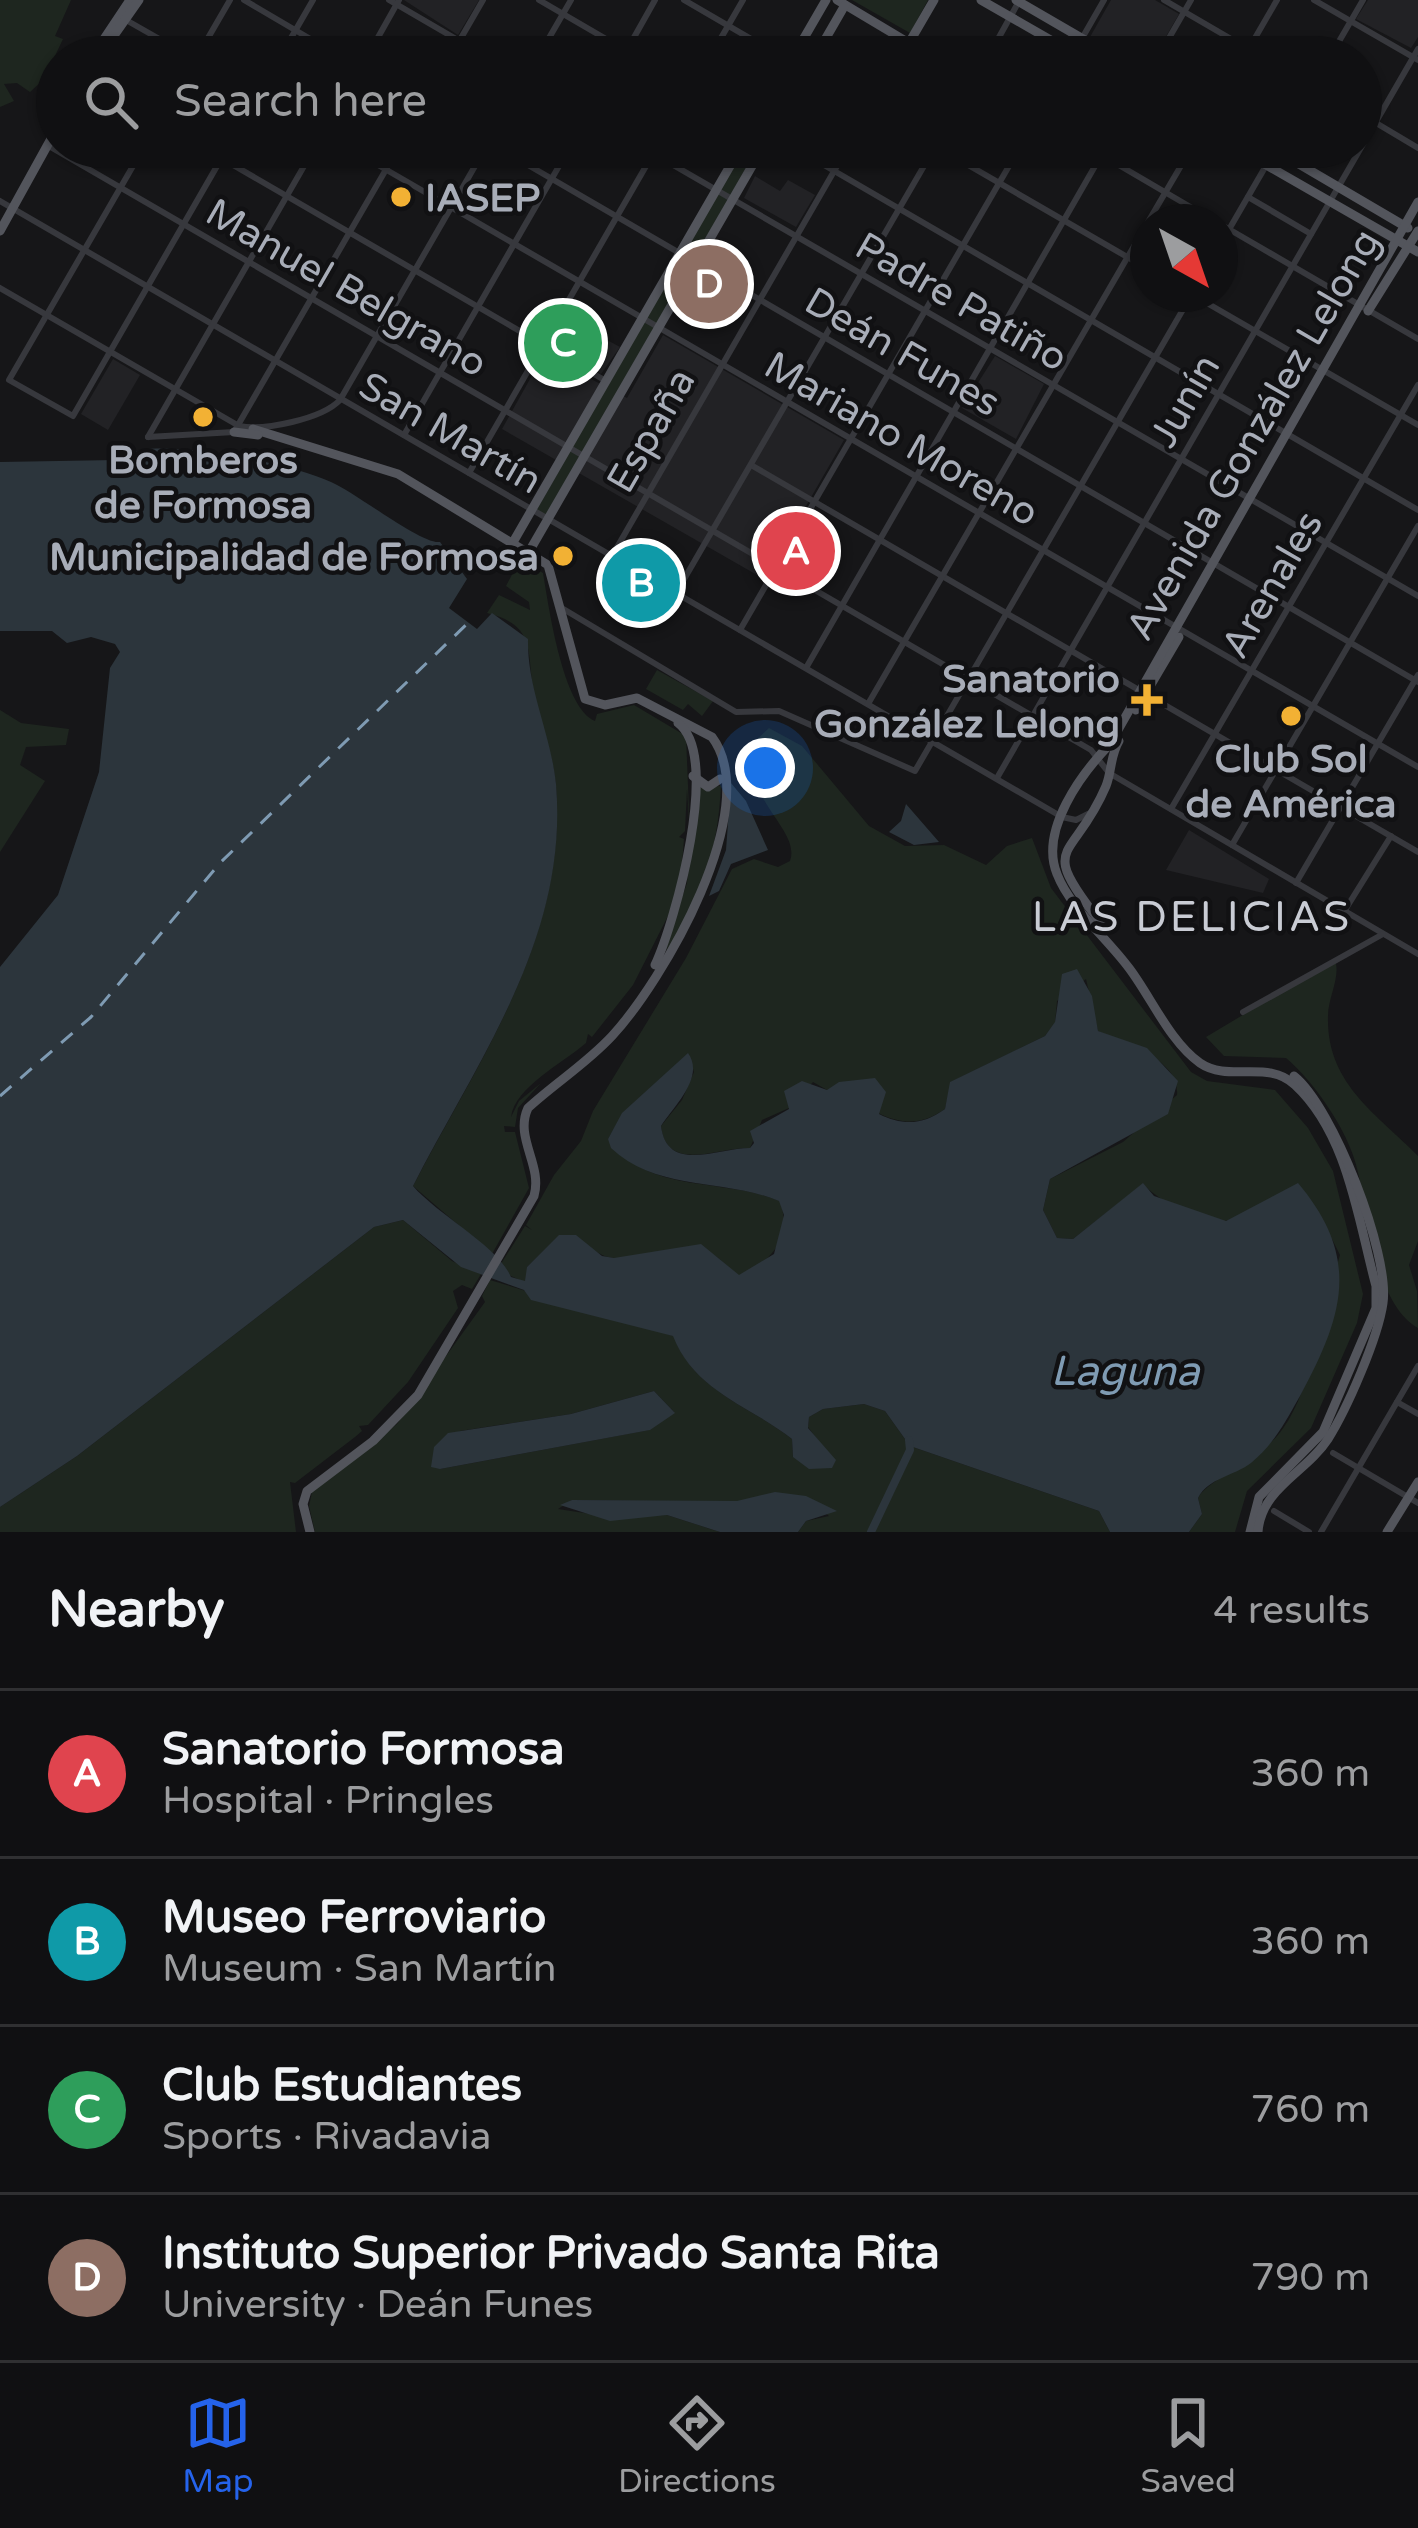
<!DOCTYPE html>
<meta charset="utf-8">
<style>
body{margin:0;font-family:"Varela Round",sans-serif;background:#19191b;color:#f1f3f6}
.compass{position:absolute;left:1130px;top:204px;width:108px;height:108px;border-radius:50%;background:#101012;box-shadow:0 3px 9px #0004;rotate:140deg}
.you{position:absolute;left:765px;top:768px;width:42px;height:42px;margin:-30px;border:9px solid #fff;border-radius:50%;background:#1a73e8;box-shadow:0 0 0 18px #1a73e833}
.badge{display:grid;place-items:center;width:78px;height:78px;border-radius:50%;background:#2563eb;color:#fff;font-size:39px;font-weight:700}
.pin{position:absolute;translate:-50% -50%;border:6px solid #fff;box-shadow:0 3px 12px #0006}
.list{margin:0;padding:0;list-style:none}
h2{display:flex;justify-content:space-between;align-items:center;height:156px;margin:0;padding:0 48px;font-size:51px}
h2 small{font-size:39px;font-weight:400;color:#9c9d9f}
.list li{display:grid;grid-template-columns:78px 1fr auto;gap:36px;align-items:center;box-sizing:border-box;height:168px;padding:0 48px;border-top:3px solid #303032}
.list b{display:block;font-size:45px;white-space:nowrap}
.list p{margin:0;font-size:39px;white-space:nowrap;color:#9c9d9f}
.list em{font-size:39px;font-style:normal;color:#9c9d9f}
.icon{flex:none;width:66px;height:66px;fill:none;stroke:currentColor;stroke-width:2;stroke-linecap:round;stroke-linejoin:round}
.map{position:relative;flex:none;width:1418px;height:1532px;overflow:hidden}
.search{position:absolute;background:#101012;box-shadow:0 3px 9px #0004;left:36px;right:36px;top:36px;height:132px;display:flex;align-items:center;gap:30px;box-sizing:border-box;padding:0 42px;border-radius:66px;color:#9c9d9f;font-size:45px}
.sheet{height:828px;background:#101012}
nav{display:flex;justify-content:space-around;align-items:center;box-sizing:border-box;height:168px;border-top:3px solid #303032;background:#101012;font-size:33px;color:#9c9d9f}
nav a{display:grid;justify-items:center;gap:6px}
nav .on{color:#2563eb}
.map>svg:first-child{display:block}
.built{fill:#222225}
.green{fill:#1e261f;fill-rule:evenodd}
.water{fill:#2c353c}
.lines{fill:none;stroke-linecap:round;stroke-linejoin:round}
.river{stroke:#2c353c;stroke-width:8}
.ferry{stroke:#7f9bb3;stroke-width:3;stroke-dasharray:15 12;stroke-linecap:butt}
.minor{stroke:#37383d;stroke-width:6}
.major{stroke:#53555c;stroke-width:9}
.poi-dot{fill:#f2b134;stroke:#111113;stroke-width:4.5}
.labels{text-anchor:middle;stroke-width:9;stroke-linejoin:round;paint-order:stroke}
.poi-label{font-size:39px;font-weight:bold;fill:#a8adb8;stroke:#111113}
.street-label{font-size:39px;fill:#a8adb8;stroke:#111113}
.neighbourhood-label{font-size:42px;letter-spacing:3px;fill:#c9ccd4;stroke:#111113}
.water-label{font-size:42px;font-style:italic;fill:#7f9bb3;stroke:#111113}
</style>
<div class="map">
<svg width="1418" height="1532" viewBox="0 0 1418 1532">
<rect width="100%" height="100%" fill="#161618"/>
<g class="built">
<polygon points="404,0 479,0 458,35"/>
<polygon points="1111,0 1155,0 1179,14 1154,57 1125,57 1090,37"/>
<polygon points="1368,0 1418,0 1418,37 1411,48 1356,19"/>
<polygon points="755,176 780,191 788,180 815,195 796,227 744,198"/>
<polygon points="592,332 620,347 601,374 577,359"/>
<polygon points="663,335 844,440 764,579 502,429 544,354 627,398"/>
<polygon points="995,356 1044,384 1016,439 962,408"/>
<polygon points="113,359 140,375 108,430 81,414"/>
<polygon points="1189,830 1269,879 1263,893 1166,870"/>
</g>
<g class="green">
<polygon points="0,0 71,0 55,36 63,39 44,79 30,92 17,83 4,84 14,101 0,107"/>
<polygon points="852,0 928,0 910,33"/>
<polygon points="745,147 758,147 545,516 536,511"/>
<polygon points="616,558 662,585 642,610 606,590 602,580"/>
<path d="M520,559L543,573C549,608 563,708 595,721L597,714L634,705L686,736L690,835L687,789L685,831L679,837L684,839L682,864L690,837L680,895L659,950L670,912L633,985L592,1037L588,1034L586,1043C563,1063 515,1087 511,1117L519,1101L541,1083L518,1108L515,1127L504,1126L505,1132H515L529,1188L492,1254L413,1186C479,1059 567,938 556,787C554,758 542,727 535,698C525,656 540,626 487,613L499,595L530,610L529,602L506,586Z"/>
<polygon points="657,670 713,701 702,716 688,704 683,710 646,689"/>
<polygon points="0,710 21,723 69,729 66,745 26,747 20,765 45,781 0,852"/>
<path d="M769,728L802,746L869,826L905,846L944,845L986,865L1007,846L1032,838L1051,888L1191,1072L1207,1081L1275,1090L1308,1128L1333,1171L1363,1294L1357,1323L1311,1428L1247,1491L1235,1532H1189L1202,1514L1198,1498C1206,1482 1258,1458 1278,1435C1311,1397 1325,1304 1340,1255L1332,1239L1253,1208C1245,1212 1234,1220 1225,1221C1200,1224 1159,1201 1143,1184L1073,1239L1057,1238L1043,1210L1050,1179L1123,1142L1177,1095C1180,1058 1126,1046 1098,1031L1086,979L1057,1001L1055,1023L1045,1036L951,1082L945,1109C922,1125 903,1125 878,1113L881,1103L865,1082L827,1090L813,1082L789,1108L762,1120L750,1148C719,1147 666,1174 661,1126L682,1100L694,1072L688,1054L623,1113L608,1139C648,1195 722,1177 780,1201C793,1238 771,1262 739,1276C728,1269 720,1257 710,1253C675,1241 643,1265 608,1257C589,1252 584,1235 560,1235L527,1267V1283L497,1270L525,1226L532,1230L526,1225L554,1175L581,1141L593,1111L686,958L732,869L754,859L778,867L790,861C801,830 743,800 751,745Z"/>
<path d="M721,786C718,848 702,906 663,954L687,883L696,787Z"/>
<path d="M1335,960C1341,977 1328,997 1328,1016C1326,1084 1377,1114 1418,1156V1241L1409,1265L1417,1291L1418,1328C1372,1302 1370,1208 1354,1158C1343,1124 1313,1081 1286,1058L1224,1056L1206,1037Z"/>
<polygon points="403,1220 452,1261 481,1274 472,1289 462,1285 453,1291 458,1308 408,1382 368,1425 359,1426 362,1431 355,1437 295,1483 290,1482 296,1532 0,1532 0,1507 77,1456 374,1227"/>
<path d="M490,1280L674,1336C695,1392 749,1405 792,1439L793,1457L828,1454L808,1427L809,1417L823,1409L864,1404L885,1411L910,1446L1099,1511L1110,1532H798L806,1521L829,1516C800,1492 783,1489 748,1503L572,1500L558,1509L604,1516L667,1515L720,1532H315L309,1506L312,1492L397,1424L485,1302L482,1296ZM654,1391L674,1412L649,1430L440,1469L460,1431L571,1414Z"/>
</g>
<g class="water">
<path d="M140,450C185,443 289,463 331,482C355,492 422,545 440,542L467,579L449,608L477,629L492,613L528,639C527,689 551,734 556,784C569,937 479,1057 413,1186C438,1215 498,1246 511,1277L525,1281L527,1267L559,1235H576L602,1256L614,1258L701,1244L739,1275L774,1254L784,1215L779,1201C724,1178 658,1192 611,1148L608,1139L622,1113L688,1053C705,1077 675,1105 661,1126C667,1174 718,1148 750,1148L754,1143L750,1131L789,1109L784,1091L802,1081L827,1090L839,1082L875,1078L886,1092L879,1114C903,1126 923,1125 945,1109L950,1082L1045,1036L1055,1022L1062,974L1077,969L1092,996L1098,1031L1147,1048L1178,1081L1168,1114L1050,1179L1043,1210L1057,1238L1073,1239L1143,1183L1154,1196L1226,1221L1298,1183C1362,1259 1343,1316 1300,1396C1286,1421 1274,1444 1251,1463C1234,1476 1208,1478 1198,1498L1202,1514L1189,1532H1110L1099,1511L910,1446L885,1411L864,1404L823,1409L809,1417L808,1428L836,1460L832,1468L809,1469L793,1457L792,1439C749,1405 695,1392 673,1336L531,1300L524,1290L461,1267L403,1220L374,1227L77,1456L0,1507V967L58,895L99,772L110,668L120,652L115,644L91,637L67,643L52,631H0V462L116,460Z"/>
<polygon points="731,783 746,801 768,850 731,864 719,891 709,896 726,850"/>
<polygon points="906,804 939,842 914,845 889,832 901,821"/>
<polygon points="654,1391 675,1413 650,1430 440,1469 431,1467 434,1447 448,1433 571,1414"/>
<polygon points="775,1492 806,1496 837,1511 806,1521 798,1532 720,1532 667,1515 610,1521 560,1505 572,1500 737,1501"/>
</g>
<g class="lines">
<polyline class="river" points="871,1532 910,1450 909,1440"/>
<polyline class="ferry" points="0,1096 91,1017 220,863 470,621"/>
<g class="minor">
<polyline points="244,0 341,57"/>
<polyline points="389,0 487,57"/>
<polyline points="539,0 637,57"/>
<polyline points="684,0 782,57"/>
<polyline points="1164,0 1262,57"/>
<polyline points="1314,0 1418,60"/>
<polyline points="126,20 191,57"/>
<polyline points="1073,54 1104,0"/>
<polyline points="197,57 230,0"/>
<polyline points="280,57 313,0"/>
<polyline points="367,57 399,0"/>
<polyline points="450,57 483,0"/>
<polyline points="538,57 571,0"/>
<polyline points="623,57 655,0"/>
<polyline points="710,57 743,0"/>
<polyline points="901,57 909,43 933,57"/>
<polyline points="988,57 1018,3"/>
<polyline points="1158,57 1191,0"/>
<polyline points="1244,57 1277,0"/>
<polyline points="1330,57 1363,0"/>
<polyline points="1361,114 1418,148"/>
<polyline points="47,145 1091,750 1109,773 1418,954"/>
<polyline points="144,147 9,380 73,416 228,147"/>
<polyline points="202,147 606,381"/>
<polyline points="347,147 1418,767"/>
<polyline points="497,147 1418,682"/>
<polyline points="642,147 1418,596"/>
<polyline points="793,147 1418,510"/>
<polyline points="937,147 1148,269"/>
<polyline points="1088,147 1216,222"/>
<polyline points="1248,197 1311,234"/>
<polyline points="0,201 1062,817 1076,820 1088,814"/>
<polyline points="1148,222 1192,147"/>
<polyline points="1220,224 1418,339"/>
<polyline points="1220,245 1275,150"/>
<path d="M0,288L239,426C264,431 322,419 340,400L486,147"/>
<polyline points="1193,295 1418,425"/>
<polyline points="404,435 570,147"/>
<polyline points="148,437 234,432 399,147"/>
<polyline points="148,437 315,147"/>
<polyline points="751,465 1418,852"/>
<polyline points="469,473 657,147"/>
<polyline points="612,556 848,147"/>
<polyline points="676,593 935,147"/>
<polyline points="560,607 736,712 779,711 915,771 1192,294"/>
<polyline points="740,630 1020,147"/>
<polyline points="806,668 1106,147"/>
<polyline points="868,704 1148,222"/>
<polyline points="997,778 1418,49"/>
<polyline points="1171,809 1418,385"/>
<polyline points="1232,845 1418,526"/>
<polyline points="1296,883 1418,675"/>
<polyline points="1345,910 1391,836"/>
<polyline points="1243,1012 1383,934"/>
<polyline points="1397,1402 1418,1414"/>
<polyline points="1333,1453 1418,1503"/>
<polyline points="1274,1511 1309,1532"/>
<polyline points="1321,1532 1418,1366"/>
</g>
<g class="major">
<polyline points="837,0 909,43 934,0"/>
<polyline points="981,0 1080,57"/>
<polyline points="1016,0 1114,57"/>
<polyline points="92,57 130,0"/>
<polyline points="99,57 139,0"/>
<polyline points="793,57 826,0"/>
<polyline points="815,57 845,5"/>
<polyline points="1235,147 1418,252"/>
<polyline points="1270,147 1408,228"/>
<polyline points="0,231 57,128"/>
<polyline points="1368,311 1418,231"/>
<path d="M253,429L398,474L548,565L585,699L605,705L637,698L712,737C765,808 662,982 612,1036C586,1064 555,1083 528,1108C514,1138 543,1165 534,1196L418,1395L373,1441L307,1491L303,1504L310,1532"/>
<polyline points="234,432 258,435"/>
<polyline points="512,544 741,147"/>
<polyline points="526,557 763,147"/>
<polyline points="1136,710 1179,637"/>
<polyline points="693,776 708,787 720,779"/>
<path d="M1102,924C1035,840 1073,864 1106,786C1112,771 1110,756 1119,741"/>
<path d="M655,965C675,922 722,756 678,723"/>
<path d="M1250,1532L1259,1497L1323,1432L1376,1308V1286C1358,1220 1348,1134 1295,1085C1268,1059 1229,1083 1200,1063C1170,1042 1151,997 1129,968C1107,938 1070,908 1057,874C1039,830 1082,773 1110,744L1418,202"/>
<path d="M1258,1532C1261,1488 1306,1473 1328,1439C1347,1409 1378,1338 1383,1303C1390,1254 1333,1107 1294,1076"/>
<polyline points="1387,1532 1418,1482"/>
</g>
</g>
<g class="poi-dot">
<circle cx="401" cy="197" r="12"/>
<circle cx="203" cy="417" r="12"/>
<circle cx="563" cy="556" r="12"/>
<path d="M1141 682h12v12h12v12h-12v12h-12v-12h-12v-12h12z"/>
<circle cx="1291" cy="716" r="12"/>
</g>
<g class="labels">
<g class="poi-label">
<text x="425" y="211" text-anchor="start">IASEP</text>
<text x="203" y="473">Bomberos<tspan x="203" dy="45">de Formosa</tspan></text>
<text x="539" y="570" text-anchor="end">Municipalidad de Formosa</text>
<text x="1120" y="692" text-anchor="end">Sanatorio<tspan x="1120" dy="45">González Lelong</tspan></text>
<text x="1291" y="772">Club Sol<tspan x="1291" dy="45">de América</tspan></text>
</g>
<g class="street-label">
<text transform="translate(347 287) rotate(30)" y="14">Manuel Belgrano</text>
<text transform="translate(962 301) rotate(30)" y="14">Padre Patiño</text>
<text transform="translate(903 351) rotate(30)" y="14">Deán Funes</text>
<text transform="translate(1184 400) rotate(-60)" y="14">Junín</text>
<text transform="translate(650 430) rotate(-60)" y="14">España</text>
<text transform="translate(451 432) rotate(30)" y="14">San Martín</text>
<text transform="translate(1252 434) rotate(-60)" y="14">Avenida González Lelong</text>
<text transform="translate(902 438) rotate(30)" y="14">Mariano Moreno</text>
<text transform="translate(1271 584) rotate(-60)" y="14">Arenales</text>
</g>
<g class="neighbourhood-label">
<text x="1192" y="931">LAS DELICIAS</text>
</g>
<g class="water-label">
<text x="1125" y="1385">Laguna</text>
</g>
</g>
</svg>
<svg class="compass" viewBox="-18 -18 36 36"><path d="M0-13l5 13h-10z" fill="#e53935"/><path d="M0 13l5-13h-10z" fill="#9c9d9f"/></svg>
<div class="you"></div>
<div class="pin badge" style="left:796px;top:551px;background:#e0444e">A</div>
<div class="pin badge" style="left:641px;top:583px;background:#0f9aa8">B</div>
<div class="pin badge" style="left:563px;top:343px;background:#2e9e5b">C</div>
<div class="pin badge" style="left:709px;top:284px;background:#8d6e63">D</div>
<div class="search"><svg class="icon" aria-label="search" viewBox="0 0 24 24"><circle cx="10" cy="10" r="6"/><path d="M15 15l6 6"/></svg>Search here</div>
</div>
<section class="sheet">
<h2>Nearby<small>4 results</small></h2>
<ul class="list">
<li><span class="badge" style="background:#e0444e">A</span><div><b>Sanatorio Formosa</b><p>Hospital · Pringles</p></div><em>360 m</em></li>
<li><span class="badge" style="background:#0f9aa8">B</span><div><b>Museo Ferroviario</b><p>Museum · San Martín</p></div><em>360 m</em></li>
<li><span class="badge" style="background:#2e9e5b">C</span><div><b>Club Estudiantes</b><p>Sports · Rivadavia</p></div><em>760 m</em></li>
<li><span class="badge" style="background:#8d6e63">D</span><div><b>Instituto Superior Privado Santa Rita</b><p>University · Deán Funes</p></div><em>790 m</em></li>
</ul>
</section>
<nav>
<a class="on"><svg class="icon" aria-label="map" viewBox="0 0 24 24"><path d="M3 6l6-2 6 2 6-2v14l-6 2-6-2-6 2zM9 4v14M15 6v14"/></svg>Map</a>
<a><svg class="icon" aria-label="directions" viewBox="0 0 24 24"><path d="M12 3l9 9-9 9-9-9zM9 14v-3h6M13 9l2 2-2 2"/></svg>Directions</a>
<a><svg class="icon" aria-label="saved" viewBox="0 0 24 24"><path d="M7 4h10v16l-5-4-5 4z"/></svg>Saved</a>
</nav>
